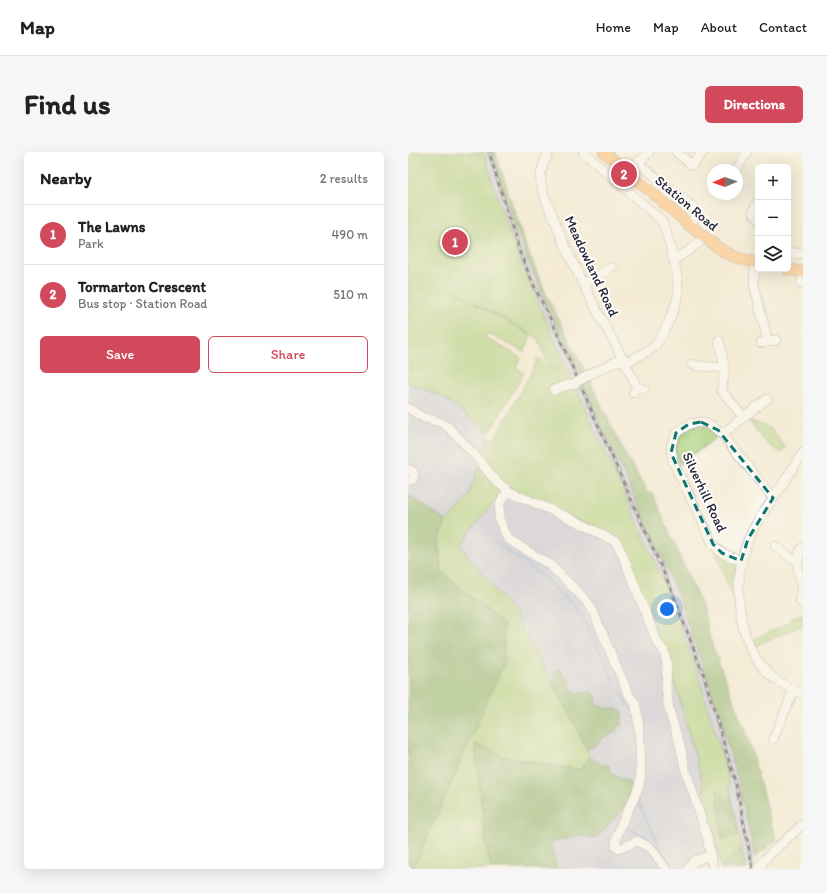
<!DOCTYPE html>
<meta charset="utf-8">
<style>
body{margin:0;font-family:Itim,sans-serif;background:#f6f6f6;color:#202124}
.controls{position:absolute;right:12px;top:12px;display:grid;overflow:hidden;border-radius:6px;box-shadow:0 4px 16px #0002}
.controls button{width:36px;height:36px;display:grid;place-items:center;padding:0;border:0;border-bottom:1px solid #e0e0e0;background:#fff;color:#202124;font:20px sans-serif}
.compass{position:absolute;left:299px;top:12px;width:36px;height:36px;border-radius:50%;background:#fff;box-shadow:0 4px 16px #0002;rotate:268deg}
.you{position:absolute;left:259px;top:457px;width:14px;height:14px;margin:-10px;border:3px solid #fff;border-radius:50%;background:#1a73e8;box-shadow:0 0 0 6px #1a73e833}
.badge{display:grid;place-items:center;width:26px;height:26px;border-radius:50%;background:#d1495b;color:#fff;font-size:13px;font-weight:700}
.pin{position:absolute;translate:-50% -50%;border:2px solid #fff;box-shadow:0 1px 4px #0006}
.list{margin:0;padding:0;list-style:none}
h2{display:flex;justify-content:space-between;align-items:center;height:52px;margin:0;padding:0 16px;font-size:17px}
h2 small{font-size:13px;font-weight:400;color:#757577}
.list li{display:grid;grid-template-columns:26px 1fr auto;gap:12px;align-items:center;box-sizing:border-box;height:60px;padding:0 16px;border-top:1px solid #e0e0e0}
.list b{display:block;font-size:15px;white-space:nowrap}
.list p{margin:0;font-size:13px;white-space:nowrap;color:#757577}
.list em{font-size:13px;font-style:normal;color:#757577}
.actions{display:flex;gap:8px;padding:12px 16px}
.actions a{flex:1;padding:9px 0;border:1px solid #d1495b;border-radius:6px;text-align:center;font-size:14px;color:#d1495b}
.actions .main{background:#d1495b;color:#fff}
.icon{flex:none;width:22px;height:22px;fill:none;stroke:currentColor;stroke-width:2;stroke-linecap:round;stroke-linejoin:round}
.map{position:relative;flex:none;width:395px;height:717px;overflow:hidden;border-radius:6px}
header{display:flex;align-items:center;gap:24px;box-sizing:border-box;height:56px;padding:0 20px;background:#fff;border-bottom:1px solid #e0e0e0}
header strong{font-size:19px}
nav{display:flex;gap:22px;margin-inline-start:auto;font-size:14px}
.intro{display:flex;align-items:center;justify-content:space-between;box-sizing:border-box;height:96px;padding:0 24px}
h1{margin:0;font-size:28px}
.button{padding:10px 18px;border-radius:6px;background:#d1495b;color:#fff;font-size:14px;font-weight:700}
main{display:flex;gap:24px;padding:0 24px}
aside{flex:1;background:#fff;border-radius:6px;box-shadow:0 4px 16px #0002}
.map>svg:first-child{display:block}
.industrial{fill:#bfc2dd}
.green{fill:#a7ce79;stroke:#64785a}
.forest{fill:#85b169;stroke:#546a52}
.lines{fill:none;stroke-linecap:round;stroke-linejoin:round}
.stream{stroke:#689fd6;stroke-width:1.5}
.minor-casing{stroke:#8b8688;stroke-width:10}
.major-casing{stroke:#8b8688;stroke-width:12}
.minor{stroke:#fff;stroke-width:9}
.major{stroke:#febb71;stroke-width:11}
.rail-casing{stroke:#22223b;stroke-width:3}
.rail{stroke:#fdfcf7;stroke-width:1.5;stroke-dasharray:4.5;stroke-linecap:butt}
.minor-bridge-casing{stroke:#8b8688;stroke-width:10;stroke-linecap:butt}
.minor-bridge{stroke:#fff;stroke-width:9}
.marked{fill:none;stroke:#0f766e;stroke-width:3;stroke-dasharray:8 5;stroke-linejoin:round}
.labels{text-anchor:middle;stroke-width:4;stroke-linejoin:round;paint-order:stroke}
.street-label{font-size:14px;fill:#22223b;stroke:#fdfcf7}
</style>
<header>
<strong>Map</strong>
<nav><a>Home</a><a>Map</a><a>About</a><a>Contact</a></nav>
</header>
<div class="intro"><h1>Find us</h1><a class="button">Directions</a></div>
<main>
<aside>
<h2>Nearby<small>2 results</small></h2>
<ul class="list">
<li><span class="badge">1</span><div><b>The Lawns</b><p>Park</p></div><em>490 m</em></li>
<li><span class="badge">2</span><div><b>Tormarton Crescent</b><p>Bus stop · Station Road</p></div><em>510 m</em></li>
</ul>
<div class="actions"><a class="main">Save</a><a>Share</a></div>
</aside>
<div class="map">
<svg width="395" height="717" viewBox="0 0 395 717">
<rect width="100%" height="100%" fill="#fdfcf7"/>
<filter id="ink" filterUnits="userSpaceOnUse"><feTurbulence type="fractalNoise" baseFrequency=".025" numOctaves="2"/><feDisplacementMap in="SourceGraphic" scale="8" xChannelSelector="R" yChannelSelector="G"/><feConvolveMatrix kernelMatrix="1 2 1 2 8 2 1 2 1" color-interpolation-filters="sRGB"/></filter>
<filter id="wash" filterUnits="userSpaceOnUse"><feTurbulence type="fractalNoise" baseFrequency=".012" numOctaves="4" result="noise"/><feDisplacementMap in="SourceGraphic" scale="16" xChannelSelector="R" yChannelSelector="G"/><feGaussianBlur stdDeviation="0.9" result="paint"/><feColorMatrix in="noise" values="0 0 0 0 0 0 0 0 0 0 0 0 0 0 0 0 0 1.4 0 .05"/><feComposite in="paint" operator="in"/></filter>
<g filter="url(#wash)">
<rect width="100%" height="100%" fill="#f4ebd5"/>
<g class="industrial">
<polygon points="76,0 83,0 96,45 121,112 171,224 164,227 130,152 105,90 89,43"/>
<polygon points="174,230 267,435 302,535 329,624 347,706 348,717 338,717 318,617 294,536 282,501 254,425 167,233"/>
<polygon points="0,231 28,242 40,249 81,281 81,285 73,308 211,388 242,461 252,491 256,493 293,625 314,717 149,717 142,690 165,686 206,667 222,644 204,622 202,615 194,613 182,605 166,569 105,461 51,393 67,373 42,365 38,369 0,343"/>
</g>
<g class="green">
<path d="M0,0H76C97,79 131,153 164,227L149,235L167,233L254,425L282,501L294,536L318,617L338,717H314L293,625L256,493L252,491L242,461L211,388L97,334L73,308L81,285L86,288L123,221L130,206L141,216L131,187L49,140L123,183L121,189L116,200L79,181L77,185L113,206L108,215L116,221L81,281L40,249L28,242L0,231Z"/>
<polygon points="339,267 363,277 378,296 373,301 360,293"/>
<path d="M287,273L300,275L310,284L272,312C266,303 267,294 270,284Z"/>
<polygon points="71,316 95,338 52,393 105,461 166,569 182,605 172,618 94,604 67,592 77,685 83,717 5,717 56,602 96,473 34,420 30,392 38,369 42,365 47,362 62,342 63,337"/>
<polygon points="307,398 329,412 329,456"/>
<polygon points="394,462 395,473 348,494 345,488 379,472 382,467"/>
</g>
<g class="forest">
<polygon points="83,0 87,0 118,94 138,142 178,221 171,224 121,112 96,45"/>
<polygon points="180,225 217,302 240,342 244,340 295,458 303,490 340,586 363,673 369,687 347,706 329,624 302,535 267,435 174,230"/>
<polygon points="0,343 38,369 30,392 34,420 96,473 96,511 5,717 0,717"/>
<path d="M151,517H153L155,525L160,526L163,537L168,541L183,540L189,545L188,549L186,552C195,555 200,557 210,557L214,559V573L211,574L206,581L196,585L188,593L179,597L166,569L145,532L147,519Z"/>
<polygon points="67,592 94,604 172,618 182,605 194,613 199,613 202,615 204,622 224,632 222,644 218,652 206,667 188,686 171,683 165,686 142,690 149,717 83,717 77,685"/>
<path d="M309,637L314,642L317,649L324,646L331,682L314,688C312,677 312,667 311,656C311,650 308,644 309,637Z"/>
<polygon points="334,697 338,717 314,717 314,713"/>
</g>
<g class="lines">
<g class="stream">
<polyline points="87,390 134,424 165,453 174,465 202,520 205,530"/>
<polyline points="211,537 218,550 224,557"/>
<polyline points="230,649 253,697"/>
<polyline points="219,676 239,685 252,699"/>
<polyline points="257,704 263,717"/>
</g>
</g>
</g>
<g filter="url(#ink)">
<g class="lines">
<defs>
<g id="minor">
<path d="M141,0C136,10 131,20 133,32C135,44 142,57 147,69C169,127 202,180 229,235"/>
<path d="M175,0L253,68C260,81 272,128 270,143C268,156 255,183 247,194L242,198L217,211"/>
<polyline points="268,0 284,13 295,0"/>
<polyline points="230,11 288,57 288,64 281,73"/>
<polyline points="329,17 339,0"/>
<polyline points="220,21 241,0"/>
<polyline points="350,49 345,60 350,67"/>
<polyline points="380,100 395,102"/>
<path d="M265,107C276,103 288,94 296,85"/>
<polyline points="347,111 346,132 360,190"/>
<polyline points="395,127 393,131 395,131"/>
<polyline points="175,132 204,115"/>
<path d="M311,188C315,205 319,221 313,238L335,265"/>
<polyline points="353,191 368,188"/>
<polyline points="284,212 290,214 317,216"/>
<polyline points="179,224 215,206"/>
<polyline points="146,238 156,234"/>
<polyline points="225,241 229,235 236,237"/>
<polyline points="0,256 16,266 32,270 40,275 64,300 89,330 102,340 170,370 208,390 214,401 249,490 256,499 259,513 258,535 261,558 272,593 277,616 299,685 305,717"/>
<polyline points="314,282 359,247"/>
<path d="M395,301C385,316 375,331 365,347C356,360 346,373 340,388C324,430 328,490 361,522C370,531 383,537 395,542"/>
<polyline points="0,317 5,319 6,324 4,328 0,328"/>
<path d="M102,340L95,345L92,352L91,367L100,387L142,413L171,441L183,455L220,541C222,545 227,550 228,554C231,569 235,621 231,634C226,650 206,679 208,695L211,697L229,689L243,696L258,717"/>
<polyline points="367,394 382,405 390,409"/>
<polyline points="395,395 392,399 390,412 390,419 394,430 392,449 395,452"/>
<polyline points="333,409 314,401 305,392 265,310 263,294 268,281 281,272 293,270 298,271 304,274 314,282 365,346"/>
<polyline points="365,587 386,538"/>
<polyline points="280,717 286,709 302,703"/>
<polyline points="350,717 359,705 395,672"/>
</g>
<g id="major">
<polyline points="196,0 263,57 281,73 313,98 330,106 350,111"/>
<polyline points="379,117 395,120"/>
</g>
</defs>
<use href="#minor" class="minor-casing"/>
<use href="#major" class="major-casing"/>
<use href="#minor" class="minor"/>
<use href="#major" class="major"/>
<defs>
<polyline id="rail" points="81,0 112,101 127,136 146,174 263,437 296,524 328,633 345,717"/>
</defs>
<use href="#rail" class="rail-casing"/>
<use href="#rail" class="rail"/>
<defs>
<polyline id="minor-bridge" points="156,234 166,232 179,224"/>
</defs>
<use href="#minor-bridge" class="minor-bridge-casing"/>
<use href="#minor-bridge" class="minor-bridge"/>
</g>
</g>
<path d="M0 0H395V717H0ZM293,270L310,278L365,346L340,387L333,409L314,401L305,392L263,301L268,281L281,272Z" fill="#f4ebd5" fill-opacity=".55" fill-rule="evenodd"/>
<path class="marked" d="M293,270L310,278L365,346L340,387L333,409L314,401L305,392L263,301L268,281L281,272Z"/>
<g class="labels">
<g class="street-label">
<text transform="translate(279 51) rotate(40)" y="5">Station Road</text>
<text transform="translate(184 114) rotate(65)" y="5">Meadowland Road</text>
<text transform="translate(297 340) rotate(65)" y="5">Silverhill Road</text>
</g>
</g>
</svg>
<div class="controls">
<button>+</button>
<button>−</button>
<button><svg class="icon" aria-label="layers" viewBox="0 0 24 24"><path d="M12 4l9 5-9 5-9-5zM3 14l9 5 9-5"/></svg></button>
</div>
<svg class="compass" viewBox="-18 -18 36 36"><path d="M0-13l5 13h-10z" fill="#e53935"/><path d="M0 13l5-13h-10z" fill="#757577"/></svg>
<div class="you"></div>
<div class="pin badge" style="left:47px;top:90px">1</div>
<div class="pin badge" style="left:216px;top:22px">2</div>
</div>
</main>
